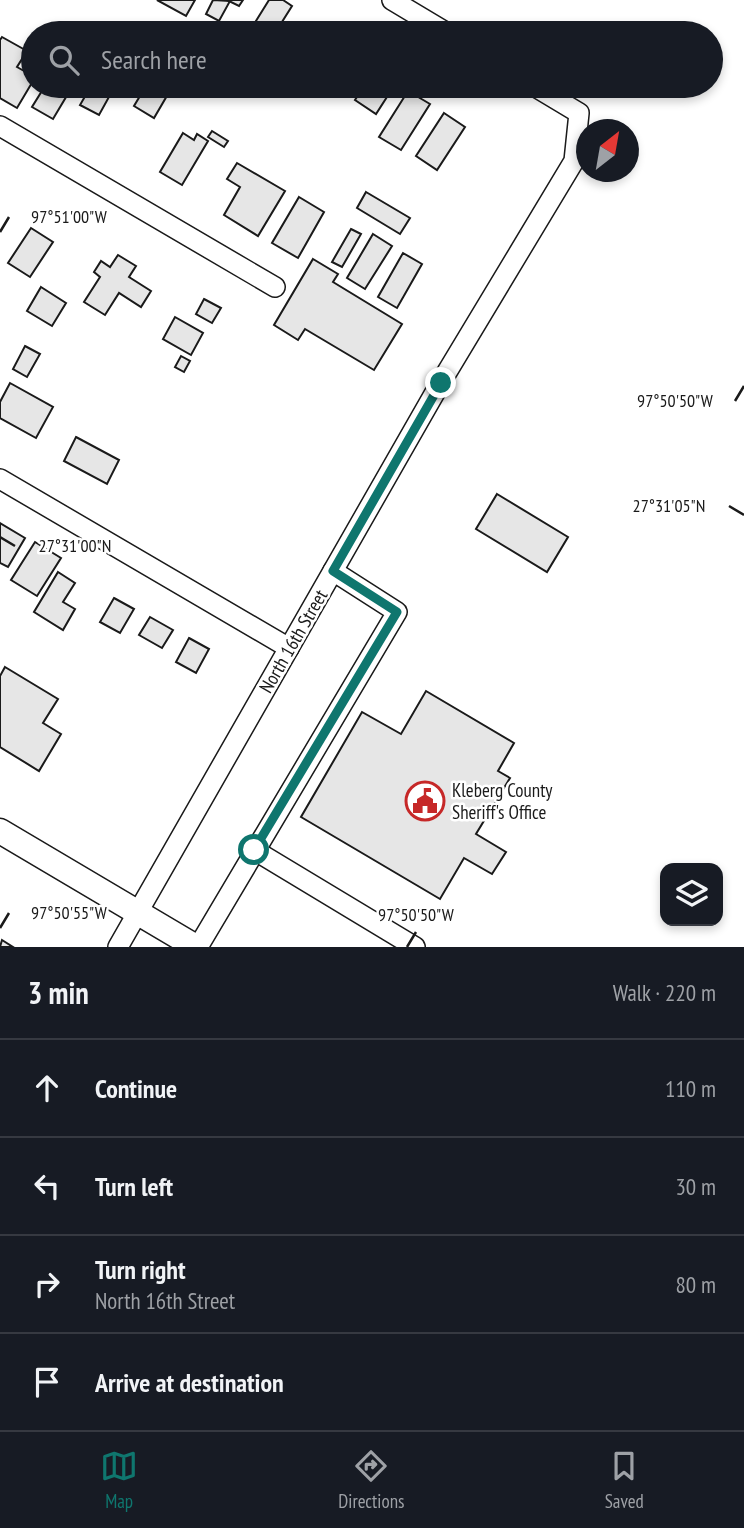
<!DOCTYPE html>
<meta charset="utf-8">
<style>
body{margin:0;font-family:"PT Sans Narrow",sans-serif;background:#20242c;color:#f1f3f6}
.controls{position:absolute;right:21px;bottom:21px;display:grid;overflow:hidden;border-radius:14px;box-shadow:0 4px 10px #0003}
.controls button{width:63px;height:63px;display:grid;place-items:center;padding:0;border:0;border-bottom:2px solid #363941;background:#171b24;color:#f1f3f6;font:35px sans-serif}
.compass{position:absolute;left:576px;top:119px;width:63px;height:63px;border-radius:50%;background:#171b24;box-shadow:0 4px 10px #0003;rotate:31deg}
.stop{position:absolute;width:21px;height:21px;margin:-16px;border:5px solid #0f766e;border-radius:50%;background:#fff}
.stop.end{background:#0f766e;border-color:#fff;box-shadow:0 2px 7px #0008}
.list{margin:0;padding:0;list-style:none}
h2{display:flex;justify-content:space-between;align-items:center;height:91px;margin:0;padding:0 28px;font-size:30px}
h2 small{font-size:23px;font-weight:400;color:#9ea1a6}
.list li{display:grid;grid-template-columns:46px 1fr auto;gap:21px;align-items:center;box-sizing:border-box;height:98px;padding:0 28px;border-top:2px solid #363941}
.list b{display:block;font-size:26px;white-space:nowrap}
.list p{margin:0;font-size:23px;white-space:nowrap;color:#9ea1a6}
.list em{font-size:23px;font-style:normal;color:#9ea1a6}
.icon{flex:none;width:38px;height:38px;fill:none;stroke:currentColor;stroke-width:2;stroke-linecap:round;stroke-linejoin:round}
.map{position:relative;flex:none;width:744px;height:947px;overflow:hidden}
.search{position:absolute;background:#171b24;box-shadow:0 4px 10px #0003;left:21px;right:21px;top:21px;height:77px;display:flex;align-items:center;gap:18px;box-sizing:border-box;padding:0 24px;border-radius:38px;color:#9ea1a6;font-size:26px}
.sheet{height:483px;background:#171b24}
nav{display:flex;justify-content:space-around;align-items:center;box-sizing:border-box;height:98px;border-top:2px solid #363941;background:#171b24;font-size:19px;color:#9ea1a6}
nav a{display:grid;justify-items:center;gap:4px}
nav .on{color:#0f766e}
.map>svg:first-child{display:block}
.building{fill:#e6e6e6;stroke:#1a1a1a;stroke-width:2}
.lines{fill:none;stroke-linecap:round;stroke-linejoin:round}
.minor-casing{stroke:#1a1a1a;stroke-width:22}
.major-casing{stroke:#1a1a1a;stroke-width:27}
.minor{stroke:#fff;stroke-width:19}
.major{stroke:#fff;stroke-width:24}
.route{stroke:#0f766e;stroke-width:9}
.ticks{fill:none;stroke:#1a1a1a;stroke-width:2.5}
.labels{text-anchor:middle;stroke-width:5;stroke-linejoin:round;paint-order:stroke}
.street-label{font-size:19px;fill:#1a1a1a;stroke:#fff}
.poi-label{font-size:19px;fill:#1a1a1a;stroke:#fff;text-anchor:start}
.ticks-label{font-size:18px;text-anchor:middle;fill:#1a1a1a;stroke:#fff;stroke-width:5;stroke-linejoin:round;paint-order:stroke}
</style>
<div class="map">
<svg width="744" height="947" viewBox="0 0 744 947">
<rect width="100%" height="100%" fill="#fff"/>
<g class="building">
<polygon points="157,0 195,0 186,16"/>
<polygon points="213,0 230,1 219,21 206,14"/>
<polygon points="227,0 243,0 239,6"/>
<polygon points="269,0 283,0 292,6 275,33 258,33 251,29"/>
<polygon points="2,37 27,51 17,67 33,76 33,81 17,108 0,98 0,40"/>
<polygon points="45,86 60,86 60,87 69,92 53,119 32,107"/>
<polygon points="91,86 115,86 99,115 80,105"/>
<polygon points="146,86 157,86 157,87 168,94 154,118 134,106"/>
<polygon points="364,86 394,86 376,114 355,100"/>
<polygon points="408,91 430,104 401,150 379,137"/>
<polygon points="444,113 465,127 437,170 416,156"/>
<polygon points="212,131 228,141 224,147 208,137"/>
<polygon points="183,133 194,140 197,134 208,141 182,185 160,172"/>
<polygon points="237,163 285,191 258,236 224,215 240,187 227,179"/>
<polygon points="366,192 410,218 400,234 357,208"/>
<polygon points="299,197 324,212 298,258 272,243"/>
<polygon points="31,228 53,242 30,277 8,263"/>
<polygon points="351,229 361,234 342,267 332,262"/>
<polygon points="373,234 392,246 365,289 347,278"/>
<polygon points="403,253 422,264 397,308 378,297"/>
<polygon points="118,255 136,266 129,277 151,291 141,307 119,293 105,315 84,302 100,277 94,272 101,261 110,267"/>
<polygon points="313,259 338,274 333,282 402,324 374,370 305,329 298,340 274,325"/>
<polygon points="41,287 66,303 52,326 27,311"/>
<polygon points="204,299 221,308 212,323 196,314"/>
<polygon points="175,317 203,333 191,355 163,339"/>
<polygon points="25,346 40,354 27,377 13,369"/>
<polygon points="181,356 190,361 184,372 175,367"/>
<polygon points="10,383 53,407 36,438 0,418 0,402"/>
<polygon points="76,437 119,460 107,484 64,461"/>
<polygon points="497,494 568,537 547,572 476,529"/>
<polygon points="0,523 25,538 8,567 0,563"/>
<polygon points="35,542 61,558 37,596 11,580"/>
<polygon points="58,572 75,583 63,602 75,609 63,630 34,612"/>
<polygon points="114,598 134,609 120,633 100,622"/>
<polygon points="150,617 173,630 162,648 139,635"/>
<polygon points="189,638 209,649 196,673 176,662"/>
<polygon points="5,667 58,699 43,723 61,734 39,771 0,747 0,676"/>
<polygon points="426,691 514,743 498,771 510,778 476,834 506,852 492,874 464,858 440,899 301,817 362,712 401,734"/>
<polygon points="2,940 13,947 0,947"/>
</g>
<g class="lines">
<defs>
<g id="minor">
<polyline points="392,0 447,33"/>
<polyline points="0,126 275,287"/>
<polyline points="0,479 289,648"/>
<polyline points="254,850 415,947"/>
<polyline points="118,947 441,382 574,161 579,113 534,86"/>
<polyline points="198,947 397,612 333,571"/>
</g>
<polyline id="major" points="0,831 196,947"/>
</defs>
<use href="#minor" class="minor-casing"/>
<use href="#major" class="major-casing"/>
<use href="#minor" class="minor"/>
<use href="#major" class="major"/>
</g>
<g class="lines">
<polyline class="route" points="254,850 397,612 333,571 441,383"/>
</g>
<path class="ticks" d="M0,232L9,217M735,401L744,386M729,506L744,515M0,537L15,546M0,928L9,913M407,947L416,932"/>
<defs>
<symbol id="civic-ring" viewBox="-11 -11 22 22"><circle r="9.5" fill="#fff" stroke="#c62828" stroke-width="1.5"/><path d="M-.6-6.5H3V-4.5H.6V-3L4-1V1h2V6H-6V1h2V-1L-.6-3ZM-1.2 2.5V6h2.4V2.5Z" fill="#c62828"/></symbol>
</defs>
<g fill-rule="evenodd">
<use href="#civic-ring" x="403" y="779" width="44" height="44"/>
</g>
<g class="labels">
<g class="street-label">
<text transform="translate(293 641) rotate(-60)" y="7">North 16th Street</text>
</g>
<g class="poi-label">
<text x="452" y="797">Kleberg County<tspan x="452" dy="22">Sheriff's Office</tspan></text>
</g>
</g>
<g class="ticks-label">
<text x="69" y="223">97°51'00"W</text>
<text x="675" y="407">97°50'50"W</text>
<text x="669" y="512">27°31'05"N</text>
<text x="75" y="552">27°31'00"N</text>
<text x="69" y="919">97°50'55"W</text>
<text x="416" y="921">97°50'50"W</text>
</g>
</svg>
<div class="controls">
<button><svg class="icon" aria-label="layers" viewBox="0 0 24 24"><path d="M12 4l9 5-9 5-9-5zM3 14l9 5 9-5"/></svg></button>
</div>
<svg class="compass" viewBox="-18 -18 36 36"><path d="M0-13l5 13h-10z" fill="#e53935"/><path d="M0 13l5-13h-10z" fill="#9ea1a6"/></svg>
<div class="stop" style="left:254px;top:850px"></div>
<div class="stop end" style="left:441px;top:383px"></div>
<div class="search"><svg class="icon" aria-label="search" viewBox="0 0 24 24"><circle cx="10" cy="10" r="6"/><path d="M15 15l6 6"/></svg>Search here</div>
</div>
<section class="sheet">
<h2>3 min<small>Walk · 220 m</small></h2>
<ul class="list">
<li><svg class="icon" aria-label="ahead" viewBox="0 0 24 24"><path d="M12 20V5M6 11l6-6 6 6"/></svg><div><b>Continue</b></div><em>110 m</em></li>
<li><svg class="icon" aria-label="left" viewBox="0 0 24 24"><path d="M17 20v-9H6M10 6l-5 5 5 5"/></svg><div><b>Turn left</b></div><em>30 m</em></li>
<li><svg class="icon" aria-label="right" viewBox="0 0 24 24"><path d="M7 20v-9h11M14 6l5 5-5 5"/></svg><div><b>Turn right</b><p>North 16th Street</p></div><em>80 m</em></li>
<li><svg class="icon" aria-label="arrive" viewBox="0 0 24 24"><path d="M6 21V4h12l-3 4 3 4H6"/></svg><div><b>Arrive at destination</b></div></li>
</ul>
</section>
<nav>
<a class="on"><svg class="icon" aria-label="map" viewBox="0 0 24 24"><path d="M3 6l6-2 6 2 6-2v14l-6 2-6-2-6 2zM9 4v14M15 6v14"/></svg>Map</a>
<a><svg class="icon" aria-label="directions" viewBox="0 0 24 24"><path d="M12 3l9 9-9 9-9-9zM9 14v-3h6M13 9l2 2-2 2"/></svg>Directions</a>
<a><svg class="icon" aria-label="saved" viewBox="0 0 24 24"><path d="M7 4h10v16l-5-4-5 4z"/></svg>Saved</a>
</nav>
